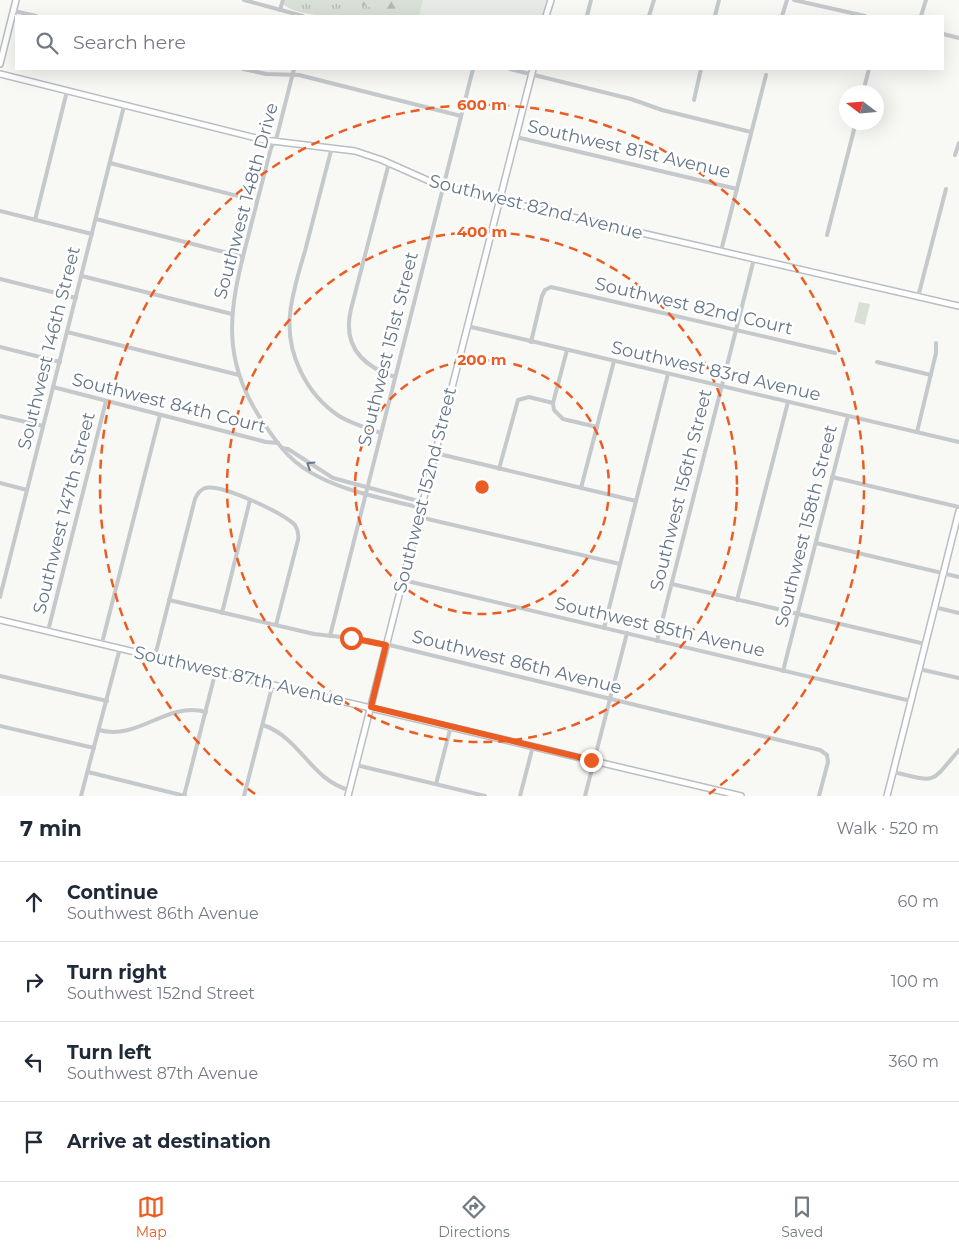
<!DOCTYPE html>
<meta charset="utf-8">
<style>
body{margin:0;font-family:Montserrat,sans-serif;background:#f6f6f7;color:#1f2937}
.compass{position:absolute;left:839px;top:85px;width:45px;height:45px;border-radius:50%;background:#fff;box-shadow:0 5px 20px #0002;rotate:286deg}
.stop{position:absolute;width:15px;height:15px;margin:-11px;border:4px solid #eb5c22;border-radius:50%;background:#fff}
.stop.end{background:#eb5c22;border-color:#fff;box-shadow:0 1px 5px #0008}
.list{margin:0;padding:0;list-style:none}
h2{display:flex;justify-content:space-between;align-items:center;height:65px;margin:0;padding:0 20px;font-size:21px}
h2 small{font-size:16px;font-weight:400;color:#747a83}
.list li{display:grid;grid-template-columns:32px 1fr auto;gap:15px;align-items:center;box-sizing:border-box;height:80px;padding:0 20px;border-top:1px solid #e0e1e3}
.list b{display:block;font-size:19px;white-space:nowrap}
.list p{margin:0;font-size:16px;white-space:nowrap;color:#747a83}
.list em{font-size:16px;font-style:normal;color:#747a83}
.icon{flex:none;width:28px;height:28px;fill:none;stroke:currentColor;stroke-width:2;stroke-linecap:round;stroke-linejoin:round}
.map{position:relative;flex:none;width:959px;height:796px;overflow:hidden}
.search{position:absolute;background:#fff;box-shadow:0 5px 20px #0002;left:15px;right:15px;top:15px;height:55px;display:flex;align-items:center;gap:12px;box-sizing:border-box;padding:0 18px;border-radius:0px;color:#747a83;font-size:19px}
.sheet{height:385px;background:#fff}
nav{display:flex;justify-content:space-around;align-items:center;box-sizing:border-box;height:70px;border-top:1px solid #e0e1e3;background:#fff;font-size:14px;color:#747a83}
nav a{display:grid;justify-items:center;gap:2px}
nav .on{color:#eb5c22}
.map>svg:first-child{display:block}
.built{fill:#e8eae8}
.grass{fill:url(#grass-tufts)}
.forest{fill:url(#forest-firs)}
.pitch{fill:#d9e0d6}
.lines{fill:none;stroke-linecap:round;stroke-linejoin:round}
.secondary-casing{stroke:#b9bec3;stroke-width:8}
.street{stroke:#c5c9cc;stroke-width:4}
.secondary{stroke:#fff;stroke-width:5}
.oneway{stroke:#6a7a8a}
.route{stroke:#eb5c22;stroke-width:6}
.ring{fill:none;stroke:#eb5c22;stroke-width:2.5;stroke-dasharray:9 6}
.labels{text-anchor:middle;stroke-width:5;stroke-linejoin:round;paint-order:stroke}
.street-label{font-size:18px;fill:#657687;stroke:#fff}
.centre{fill:#eb5c22;stroke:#fff;stroke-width:2.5}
.ring-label{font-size:15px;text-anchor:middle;font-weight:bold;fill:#eb5c22;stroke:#fff;stroke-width:5;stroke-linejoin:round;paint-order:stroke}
</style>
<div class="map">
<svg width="959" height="796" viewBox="0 0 959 796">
<defs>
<pattern id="grass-tufts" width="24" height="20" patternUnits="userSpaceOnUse" patternTransform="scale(1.25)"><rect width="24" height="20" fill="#d9e0d6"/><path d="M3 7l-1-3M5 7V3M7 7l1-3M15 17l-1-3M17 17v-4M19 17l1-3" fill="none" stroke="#b4bab3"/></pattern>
<pattern id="forest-firs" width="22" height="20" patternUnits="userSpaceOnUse" patternTransform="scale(1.25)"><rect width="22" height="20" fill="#d9e0d6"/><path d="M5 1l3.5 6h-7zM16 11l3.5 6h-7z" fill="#b4bab3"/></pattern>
</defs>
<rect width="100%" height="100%" fill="#f8f8f5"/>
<polygon class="built" points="423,0 547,0 543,16 419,16"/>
<path class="grass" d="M284,0H423L419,16C389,16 304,23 283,4Z"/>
<polygon class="forest" points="341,0 415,0 416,6 386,11"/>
<polygon class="pitch" points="859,302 870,304 865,325 854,322"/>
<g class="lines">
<defs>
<g id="secondary">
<polyline points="546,16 551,0"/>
<polyline points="0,64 16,0"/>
<polyline points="0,74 264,140 355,151 382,160 436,184 494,199 959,306"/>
<polyline points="0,620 741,796"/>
<polyline points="348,796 533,69"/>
<polyline points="887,796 959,511"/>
</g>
</defs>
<use href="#secondary" class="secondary-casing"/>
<g class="street">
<polyline points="244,0 303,16"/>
<polyline points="794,0 865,16"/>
<polyline points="280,10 283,0"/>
<polyline points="14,11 36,16"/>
<polyline points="587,16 591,0"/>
<polyline points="649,16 654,0"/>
<polyline points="715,16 719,0"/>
<polyline points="782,16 787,0"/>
<polyline points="921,16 926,0"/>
<polyline points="943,34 959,38"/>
<polyline points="243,69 266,74 299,75 461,116"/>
<path d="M294,69L277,136L271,148C263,178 256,207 248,237C229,309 219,360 265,425C281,449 293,464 319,477C350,493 387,499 421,508"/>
<polyline points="510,69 631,99 662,110 751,132"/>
<polyline points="863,92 869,69"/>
<polyline points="694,100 701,69"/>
<polyline points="516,137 737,189"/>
<path d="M332,147C323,182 314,216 305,251C299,271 292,293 290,314C286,353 306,394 339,416C352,424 367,428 381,433"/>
<polyline points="955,155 959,143"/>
<polyline points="110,163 257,201"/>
<path d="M389,163L351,309C342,346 362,366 395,377"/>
<polyline points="0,211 92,234"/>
<polyline points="96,219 243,257"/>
<polyline points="35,220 67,91"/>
<polyline points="827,235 856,122"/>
<polyline points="721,251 766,75"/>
<polyline points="82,276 232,314"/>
<polyline points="0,279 76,298"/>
<polyline points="918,297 946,189"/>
<polyline points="467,326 959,442"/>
<polyline points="67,332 239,375"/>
<polyline points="531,342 542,296 545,290 551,287 835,353"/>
<polyline points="0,347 60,362"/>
<polyline points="567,350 553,403 554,410 563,419 597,427"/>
<polyline points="877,362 931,375"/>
<polyline points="53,387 266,442 278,443"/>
<polyline points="0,416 43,426"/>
<polyline points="917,432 936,353 936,343"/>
<polyline points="282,448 288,449 333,478 422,502"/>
<polyline points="435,453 636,501"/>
<polyline points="499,469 518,400 529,397 553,403"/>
<polyline points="832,477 959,507"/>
<polyline points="0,483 27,490"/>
<polyline points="581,488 614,361"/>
<polyline points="419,517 620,564"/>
<polyline points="816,543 959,577"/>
<polyline points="403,580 911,701"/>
<polyline points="672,584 925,644"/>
<polyline points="0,597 124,106"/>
<polyline points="169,600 314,634 369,640 820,750 827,755 828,762 819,796"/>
<polyline points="737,600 788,402"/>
<polyline points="934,607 959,613"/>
<polyline points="222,613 250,500"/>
<polyline points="604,628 668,374"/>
<polyline points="48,631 106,401"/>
<polyline points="330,636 473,69"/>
<polyline points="657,641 754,259"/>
<polyline points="102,643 160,415"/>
<path d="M155,656L195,499C197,494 200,490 205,488C222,484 283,513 295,525C298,530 299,535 298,540L276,625"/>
<polyline points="919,669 959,678"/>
<polyline points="783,671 848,416"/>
<polyline points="0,676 107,701"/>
<path d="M263,725C301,738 310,779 349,790"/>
<polyline points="0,726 94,748"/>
<path d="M99,730C139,741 166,701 206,712"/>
<polyline points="356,765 485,796"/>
<polyline points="88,772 185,796"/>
<path d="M893,772C938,782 929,785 959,750"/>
<polyline points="436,784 451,726"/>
<polyline points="81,796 120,648"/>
<polyline points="184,796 216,670"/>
<polyline points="244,796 273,683"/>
<polyline points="520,796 533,746"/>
<polyline points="585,796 627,633"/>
</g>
<use href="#secondary" class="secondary"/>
</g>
<defs><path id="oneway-chevron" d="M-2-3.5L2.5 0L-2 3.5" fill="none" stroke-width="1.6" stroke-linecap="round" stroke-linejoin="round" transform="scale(1.25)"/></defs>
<use class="oneway" href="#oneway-chevron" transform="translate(310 465) rotate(-148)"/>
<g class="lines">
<polyline class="route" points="351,638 386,645 371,707 591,760"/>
</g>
<g class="ring">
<circle cx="482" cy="487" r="127"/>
<circle cx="482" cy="487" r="255"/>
<path d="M255 794A382 382 0 1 1 709 794"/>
</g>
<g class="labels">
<g class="street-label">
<text transform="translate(629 149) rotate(13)" y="6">Southwest 81st Avenue</text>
<text transform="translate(246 201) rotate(-75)" y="6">Southwest 148th Drive</text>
<text transform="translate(536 207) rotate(14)" y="6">Southwest 82nd Avenue</text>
<text transform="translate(694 306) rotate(13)" y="6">Southwest 82nd Court</text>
<text transform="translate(49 348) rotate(-76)" y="6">Southwest 146th Street</text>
<text transform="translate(388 349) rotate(-76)" y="6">Southwest 151st Street</text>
<text transform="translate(716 371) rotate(13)" y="6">Southwest 83rd Avenue</text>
<text transform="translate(169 403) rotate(14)" y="6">Southwest 84th Court</text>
<text transform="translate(425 490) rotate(-76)" y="6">Southwest 152nd Street</text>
<text transform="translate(681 490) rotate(-76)" y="6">Southwest 156th Street</text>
<text transform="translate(64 513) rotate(-76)" y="6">Southwest 147th Street</text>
<text transform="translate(806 526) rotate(-76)" y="6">Southwest 158th Street</text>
<text transform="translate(660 627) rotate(13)" y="6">Southwest 85th Avenue</text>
<text transform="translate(517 662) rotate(14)" y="6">Southwest 86th Avenue</text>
<text transform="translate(239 676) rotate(13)" y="6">Southwest 87th Avenue</text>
</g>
</g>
<circle cx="482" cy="487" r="8" class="centre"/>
<g class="ring-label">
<text x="482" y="110">600 m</text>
<text x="482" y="237">400 m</text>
<text x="482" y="365">200 m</text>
</g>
</svg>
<svg class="compass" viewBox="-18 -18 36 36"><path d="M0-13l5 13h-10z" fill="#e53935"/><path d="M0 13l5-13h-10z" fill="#747a83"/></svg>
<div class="stop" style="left:351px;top:638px"></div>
<div class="stop end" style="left:591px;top:760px"></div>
<div class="search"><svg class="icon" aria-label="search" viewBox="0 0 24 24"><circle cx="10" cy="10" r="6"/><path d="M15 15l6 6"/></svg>Search here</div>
</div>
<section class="sheet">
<h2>7 min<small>Walk · 520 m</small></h2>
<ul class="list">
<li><svg class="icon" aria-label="ahead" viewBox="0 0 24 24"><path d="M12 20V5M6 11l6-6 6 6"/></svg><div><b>Continue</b><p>Southwest 86th Avenue</p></div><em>60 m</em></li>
<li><svg class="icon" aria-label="right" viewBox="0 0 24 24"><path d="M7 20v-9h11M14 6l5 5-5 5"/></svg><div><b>Turn right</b><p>Southwest 152nd Street</p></div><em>100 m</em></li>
<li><svg class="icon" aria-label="left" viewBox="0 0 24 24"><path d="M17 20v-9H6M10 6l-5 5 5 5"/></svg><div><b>Turn left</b><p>Southwest 87th Avenue</p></div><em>360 m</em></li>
<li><svg class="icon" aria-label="arrive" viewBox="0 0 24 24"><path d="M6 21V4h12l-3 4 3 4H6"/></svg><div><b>Arrive at destination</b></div></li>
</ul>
</section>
<nav>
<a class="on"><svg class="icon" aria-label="map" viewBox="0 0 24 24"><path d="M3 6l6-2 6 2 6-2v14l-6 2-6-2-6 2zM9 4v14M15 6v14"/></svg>Map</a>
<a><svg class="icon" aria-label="directions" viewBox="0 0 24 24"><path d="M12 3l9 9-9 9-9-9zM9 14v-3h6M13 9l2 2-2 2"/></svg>Directions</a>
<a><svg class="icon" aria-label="saved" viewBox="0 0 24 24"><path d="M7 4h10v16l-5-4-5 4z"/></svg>Saved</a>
</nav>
